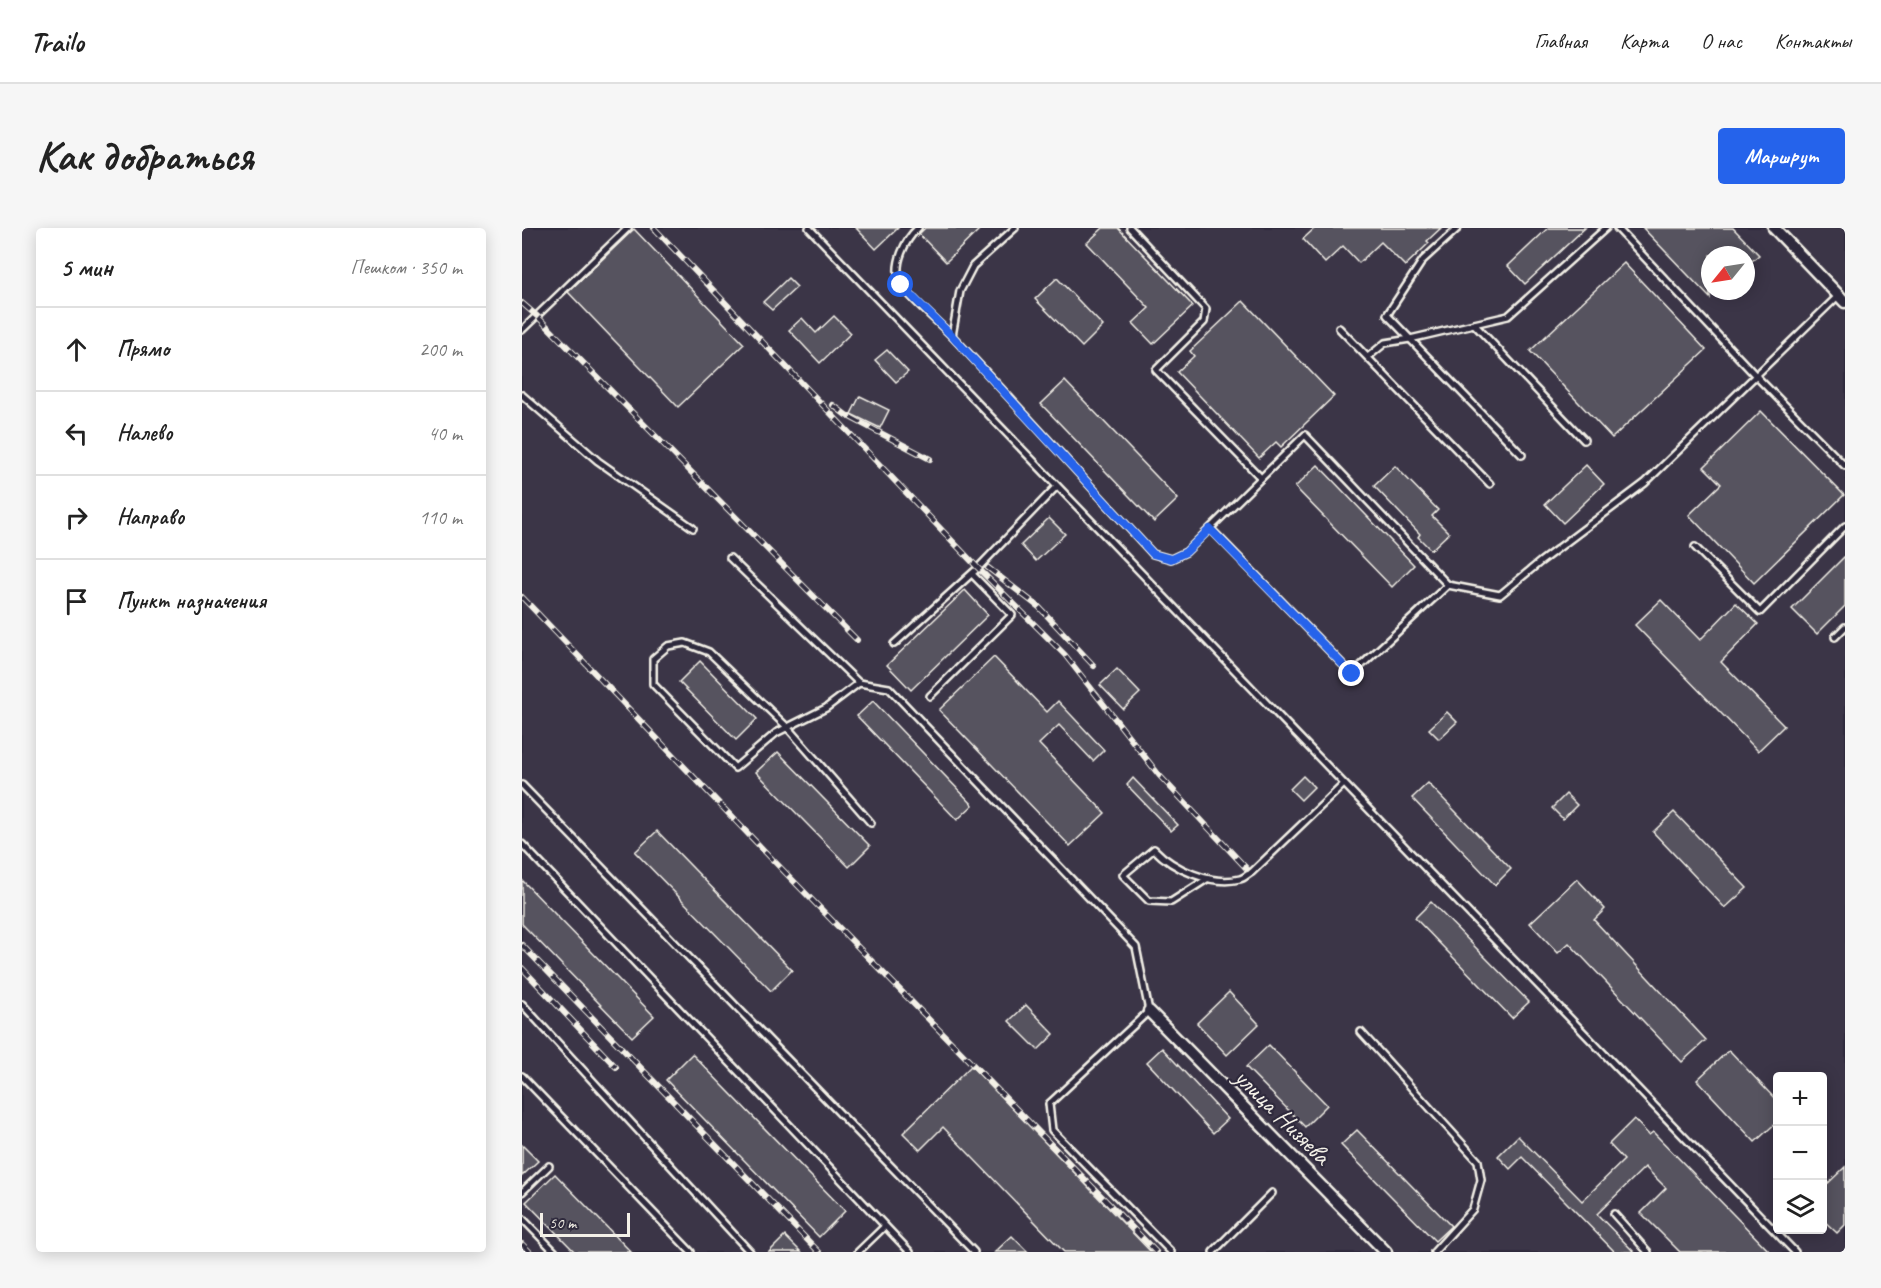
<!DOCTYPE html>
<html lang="ru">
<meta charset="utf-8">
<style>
body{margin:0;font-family:Caveat,sans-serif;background:#f6f6f6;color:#222}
.controls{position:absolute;right:18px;bottom:18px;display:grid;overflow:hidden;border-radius:6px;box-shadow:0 3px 15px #0003}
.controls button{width:54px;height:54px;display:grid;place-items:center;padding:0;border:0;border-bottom:2px solid #e0e0e0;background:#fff;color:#222;font:30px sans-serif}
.compass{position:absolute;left:1179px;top:18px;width:54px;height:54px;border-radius:50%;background:#fff;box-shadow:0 3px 15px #0003;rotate:240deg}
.scale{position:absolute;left:18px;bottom:15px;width:90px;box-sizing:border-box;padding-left:6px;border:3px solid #f4f1e8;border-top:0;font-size:16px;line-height:21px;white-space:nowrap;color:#f4f1e8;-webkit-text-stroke:4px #2f2a3d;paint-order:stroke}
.stop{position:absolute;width:18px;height:18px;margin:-14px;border:4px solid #2563eb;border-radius:50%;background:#fff}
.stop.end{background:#2563eb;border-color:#fff;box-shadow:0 2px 6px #0008}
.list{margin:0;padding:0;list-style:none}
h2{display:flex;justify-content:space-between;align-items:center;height:78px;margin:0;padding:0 24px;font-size:26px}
h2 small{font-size:20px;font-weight:400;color:#767676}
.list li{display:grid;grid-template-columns:39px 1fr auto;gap:18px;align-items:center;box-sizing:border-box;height:84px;padding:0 24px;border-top:2px solid #e0e0e0}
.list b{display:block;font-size:22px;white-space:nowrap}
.list em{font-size:20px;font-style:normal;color:#767676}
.icon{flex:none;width:33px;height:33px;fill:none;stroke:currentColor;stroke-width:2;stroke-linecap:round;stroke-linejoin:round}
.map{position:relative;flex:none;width:1323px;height:1024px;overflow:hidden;border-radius:6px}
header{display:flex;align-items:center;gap:36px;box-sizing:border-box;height:84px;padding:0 30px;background:#fff;border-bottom:2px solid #e0e0e0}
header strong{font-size:28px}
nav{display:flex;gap:33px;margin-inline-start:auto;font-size:21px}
.intro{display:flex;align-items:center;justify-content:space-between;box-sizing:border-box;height:144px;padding:0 36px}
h1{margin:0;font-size:42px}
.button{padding:15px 27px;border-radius:6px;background:#2563eb;color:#fff;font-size:21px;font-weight:700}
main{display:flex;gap:36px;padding:0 36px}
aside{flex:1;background:#fff;border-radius:6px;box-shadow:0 3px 15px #0003}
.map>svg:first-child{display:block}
.built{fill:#3b3647;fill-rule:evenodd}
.building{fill:#56525f;stroke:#f4f1e8;stroke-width:1.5}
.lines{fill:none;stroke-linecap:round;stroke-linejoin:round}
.service-casing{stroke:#f4f1e8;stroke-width:10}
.minor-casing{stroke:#f4f1e8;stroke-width:15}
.service{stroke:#2f2a3d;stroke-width:5}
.minor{stroke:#2f2a3d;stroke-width:10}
.rail-casing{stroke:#f4f1e8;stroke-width:6}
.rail{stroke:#2f2a3d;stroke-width:4;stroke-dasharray:11;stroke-linecap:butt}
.route{stroke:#2563eb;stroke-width:8}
.labels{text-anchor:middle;stroke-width:4.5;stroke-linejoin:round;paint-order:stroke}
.street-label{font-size:26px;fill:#f4f1e8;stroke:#2f2a3d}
</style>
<header>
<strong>Trailo</strong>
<nav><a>Главная</a><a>Карта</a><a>О нас</a><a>Контакты</a></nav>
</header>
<div class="intro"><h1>Как добраться</h1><a class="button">Маршрут</a></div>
<main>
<aside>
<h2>5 мин<small>Пешком · 350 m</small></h2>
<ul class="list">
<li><svg class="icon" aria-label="ahead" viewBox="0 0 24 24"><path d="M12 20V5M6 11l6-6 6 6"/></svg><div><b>Прямо</b></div><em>200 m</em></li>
<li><svg class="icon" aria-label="left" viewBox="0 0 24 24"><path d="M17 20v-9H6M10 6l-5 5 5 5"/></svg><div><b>Налево</b></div><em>40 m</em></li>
<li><svg class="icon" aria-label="right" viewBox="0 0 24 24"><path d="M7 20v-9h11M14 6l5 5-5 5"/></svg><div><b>Направо</b></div><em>110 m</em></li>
<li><svg class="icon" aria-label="arrive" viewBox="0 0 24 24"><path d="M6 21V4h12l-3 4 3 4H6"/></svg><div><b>Пункт назначения</b></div></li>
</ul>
</aside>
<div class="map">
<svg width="1323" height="1024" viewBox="0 0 1323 1024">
<rect width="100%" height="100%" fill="#2f2a3d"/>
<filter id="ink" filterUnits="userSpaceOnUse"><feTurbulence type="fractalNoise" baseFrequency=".0167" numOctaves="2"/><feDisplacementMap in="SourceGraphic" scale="12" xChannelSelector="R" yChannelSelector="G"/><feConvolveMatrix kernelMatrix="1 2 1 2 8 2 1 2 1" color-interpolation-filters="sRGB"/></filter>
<g filter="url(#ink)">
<path class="built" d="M0,0H1323V1024H0ZM1188,27H1224V63H1188ZM1256,848H1300V1002H1256Z"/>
<g class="building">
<polygon points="334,0 376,0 354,21"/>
<polygon points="403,0 459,0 424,34 397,6"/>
<polygon points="581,0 596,0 671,78 631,116 611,95 627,80 565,15"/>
<polygon points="793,0 919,0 905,13 907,15 883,38 859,14 837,35 821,18 803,35 781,11"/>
<polygon points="1026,0 1063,0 1003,56 986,38"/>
<polygon points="1121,0 1211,0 1237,27 1224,38 1224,27 1188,27 1188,70"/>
<polygon points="112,1 222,116 156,179 46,64"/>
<polygon points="1102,35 1184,122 1090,210 1008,123"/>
<polygon points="266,50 275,59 250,82 241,74"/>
<polygon points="535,50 581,98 560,119 513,71"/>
<polygon points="721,73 812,168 759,219 754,214 737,230 655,144 672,128 668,123"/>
<polygon points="312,88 329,105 298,135 267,102 280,90 294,105"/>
<polygon points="365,122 386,144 374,154 353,132"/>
<polygon points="543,153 656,271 632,294 519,176"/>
<polygon points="338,168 367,182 358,200 329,186"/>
<polygon points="1239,183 1322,267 1232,355 1167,287 1199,256 1182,239"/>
<polygon points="796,237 892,337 870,359 773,259"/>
<polygon points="1064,237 1082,256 1041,295 1023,276"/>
<polygon points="873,238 916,282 910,288 927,305 909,322 896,309 898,306 852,258"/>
<polygon points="527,290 543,306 514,333 499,317"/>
<polygon points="1323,328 1323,378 1295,406 1270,381"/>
<polygon points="443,362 466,387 389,462 365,437"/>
<polygon points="1139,372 1178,412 1214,375 1236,396 1199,434 1262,498 1236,523 1113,397"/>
<polygon points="472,429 525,484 536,473 582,522 571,533 537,497 517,516 583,585 548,618 417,482"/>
<polygon points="178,433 235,491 214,512 157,454"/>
<polygon points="595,441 618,465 601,481 578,457"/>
<polygon points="351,473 451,577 435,592 335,488"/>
<polygon points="925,484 935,494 917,511 907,501"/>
<polygon points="256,524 348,618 327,639 234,544"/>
<polygon points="781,548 792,559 779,572 768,561"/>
<polygon points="611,550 656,597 649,603 605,557"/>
<polygon points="906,555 989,641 973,657 890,570"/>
<polygon points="1044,566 1055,577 1041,591 1030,580"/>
<polygon points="1152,584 1225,660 1203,680 1131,604"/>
<polygon points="135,603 270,742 249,763 113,624"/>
<polygon points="1055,651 1083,681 1072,692 1184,812 1160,834 1047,715 1036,725 1008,695"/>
<polygon points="0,652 132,788 110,809 0,696"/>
<polygon points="909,674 1007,774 990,790 893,690"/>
<polygon points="707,764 737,796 705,827 675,795"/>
<polygon points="504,777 532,806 516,822 487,793"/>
<polygon points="747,817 805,877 783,899 724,839"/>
<polygon points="640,820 706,891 691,905 625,834"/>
<polygon points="1207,822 1256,874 1256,893 1233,914 1175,852"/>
<polygon points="170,826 323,983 297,1009 144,852"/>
<polygon points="449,838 629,1024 542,1024 421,899 398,922 381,905"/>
<polygon points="1112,891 1127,907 1131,904 1248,1024 1158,1024 1119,985 1144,960 1123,939 1075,986 1112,1024 1093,1024 1000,929 988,941 976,928 996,908 1060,973 1102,932 1087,916"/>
<polygon points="835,902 929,998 913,1013 819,917"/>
<polygon points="0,917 16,933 0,948"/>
<polygon points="1323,939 1323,997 1315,1005 1300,991 1300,961"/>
<polygon points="33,946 109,1024 53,1024 4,974"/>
<polygon points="263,1008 279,1024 247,1024"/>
<polygon points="490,1008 506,1024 473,1024"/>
</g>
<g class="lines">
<defs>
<g id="service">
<polyline points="287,0 1273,1024"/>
<path d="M396,0C383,12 371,36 378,54C383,66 421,98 432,110C499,181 564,254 631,326L649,331L664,324L783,207L926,357"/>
<polyline points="608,0 684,81 682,94 634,142 739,250"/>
<polyline points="936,0 901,32 865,87 1000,227"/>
<polyline points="1095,0 1234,148 1323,238"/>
<polyline points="952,96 1062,212"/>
<polyline points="817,100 968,256"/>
<polyline points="0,102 106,0"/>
<polyline points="430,108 438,63 451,38 493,0"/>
<polyline points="846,129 863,115 888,111 986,88 1084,0"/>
<polyline points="0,167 76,233 171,300"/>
<polyline points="689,301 830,446 926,357 978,367 1018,334 1123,255 1317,67"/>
<polyline points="1173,319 1238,384 1323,298"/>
<polyline points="208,330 337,455"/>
<polyline points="1313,409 1323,399"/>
<polyline points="372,416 456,340 535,258"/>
<polyline points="408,468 490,387 450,346"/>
<polyline points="0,557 452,1024"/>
<polyline points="349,595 265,499 187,424 163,415 146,418 131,431 131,456 213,540 254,505 304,480 337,455 367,460 614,719 627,783 527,876 530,902 649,1024"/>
<polyline points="0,616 388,1024"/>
<path d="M685,651L649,674L627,673L601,647L632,621C651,641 689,658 718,651C722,650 726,646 730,644L822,556"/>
<polyline points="0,776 228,1024"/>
<polyline points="839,804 956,933 959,952 951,981 912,1024"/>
<polyline points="0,848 169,1024"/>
<polyline points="0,964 27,938"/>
<polyline points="1092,986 1126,1024"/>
<polyline points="0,990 33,1024"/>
<polyline points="336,1024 363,998"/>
<polyline points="691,1024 750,965"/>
</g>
<g id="minor">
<polyline points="1252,0 1323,74"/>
<polyline points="627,783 864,1024"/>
</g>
</defs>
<use href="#service" class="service-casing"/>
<use href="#minor" class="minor-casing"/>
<use href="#service" class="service"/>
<use href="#minor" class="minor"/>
<defs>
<g id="rail">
<polyline points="132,0 456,340 543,427 637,547 725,641"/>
<polyline points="0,75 15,88 335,412"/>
<polyline points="311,177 324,187 408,231"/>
<polyline points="465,339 517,379 572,438"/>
<polyline points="0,369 251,632 634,1024"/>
<polyline points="0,717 297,1024"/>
<polyline points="0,740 94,839"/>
<polyline points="0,1016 8,1024"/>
</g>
</defs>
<use href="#rail" class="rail-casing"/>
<use href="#rail" class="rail"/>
</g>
</g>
<g class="lines" filter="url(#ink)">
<polyline class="route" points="379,57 430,108 631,326 649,331 664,324 688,301 830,446"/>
</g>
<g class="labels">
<g class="street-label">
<text transform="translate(761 888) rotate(45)" y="9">улица Низяева</text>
</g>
</g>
</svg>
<div class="controls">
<button>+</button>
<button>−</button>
<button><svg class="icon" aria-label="layers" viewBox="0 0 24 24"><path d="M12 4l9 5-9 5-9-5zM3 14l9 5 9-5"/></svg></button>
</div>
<svg class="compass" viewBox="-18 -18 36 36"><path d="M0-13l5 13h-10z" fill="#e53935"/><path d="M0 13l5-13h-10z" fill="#767676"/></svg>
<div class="scale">50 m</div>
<div class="stop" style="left:379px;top:57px"></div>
<div class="stop end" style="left:830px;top:446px"></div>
</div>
</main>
